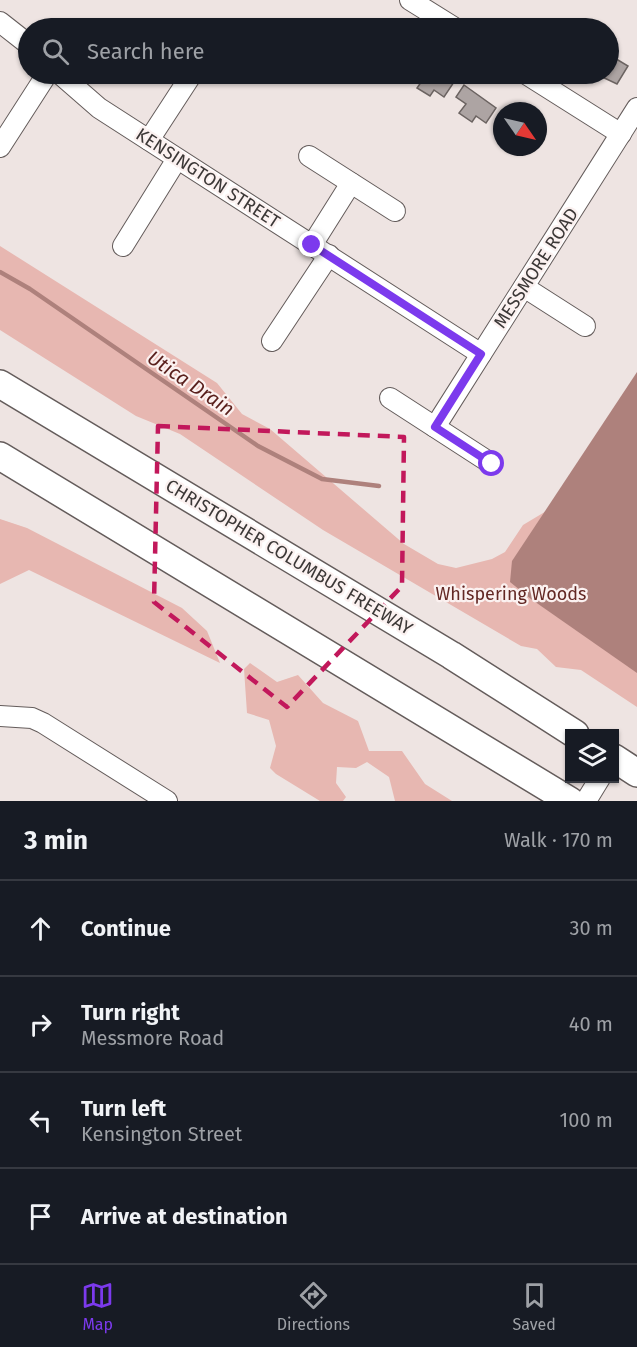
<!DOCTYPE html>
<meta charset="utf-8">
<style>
body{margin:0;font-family:"Fira Sans",sans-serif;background:#20242c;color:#f1f3f6}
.controls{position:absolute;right:18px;bottom:18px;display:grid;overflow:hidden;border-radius:0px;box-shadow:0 2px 4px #0004}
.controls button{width:54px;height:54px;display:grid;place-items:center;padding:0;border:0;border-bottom:2px solid #363941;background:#171b24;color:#f1f3f6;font:30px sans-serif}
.compass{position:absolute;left:493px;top:102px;width:54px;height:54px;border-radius:50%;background:#171b24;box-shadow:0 2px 4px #0004;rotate:124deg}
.stop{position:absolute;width:18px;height:18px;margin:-14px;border:4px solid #7c3aed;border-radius:50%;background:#fff}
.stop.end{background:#7c3aed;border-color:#fff;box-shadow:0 2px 6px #0008}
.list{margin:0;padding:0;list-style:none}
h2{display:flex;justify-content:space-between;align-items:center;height:78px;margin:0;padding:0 24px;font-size:26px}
h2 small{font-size:20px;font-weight:400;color:#9ea1a6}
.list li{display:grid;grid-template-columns:39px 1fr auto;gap:18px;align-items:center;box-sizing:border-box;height:96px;padding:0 24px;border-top:2px solid #363941}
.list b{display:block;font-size:22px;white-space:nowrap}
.list p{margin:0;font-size:20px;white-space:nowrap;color:#9ea1a6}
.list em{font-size:20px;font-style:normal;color:#9ea1a6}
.icon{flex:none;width:33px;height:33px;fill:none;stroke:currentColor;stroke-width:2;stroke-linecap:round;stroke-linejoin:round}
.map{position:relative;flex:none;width:637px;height:801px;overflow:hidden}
.search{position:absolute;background:#171b24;box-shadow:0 2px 4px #0004;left:18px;right:18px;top:18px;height:66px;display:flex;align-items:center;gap:15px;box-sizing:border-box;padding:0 21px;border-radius:33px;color:#9ea1a6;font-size:22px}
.sheet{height:462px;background:#171b24}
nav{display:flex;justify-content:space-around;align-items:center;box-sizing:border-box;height:84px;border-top:2px solid #363941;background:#171b24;font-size:16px;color:#9ea1a6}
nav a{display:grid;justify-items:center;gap:3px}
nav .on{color:#7c3aed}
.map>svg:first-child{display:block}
.green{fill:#e7b7b1}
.water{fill:#ae817c}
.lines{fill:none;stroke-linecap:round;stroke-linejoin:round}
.stream{stroke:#ae817c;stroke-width:4.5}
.building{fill:#ada4a3;stroke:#6b6361;stroke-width:1.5}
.minor-casing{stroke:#645c5b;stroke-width:22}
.highway-casing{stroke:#645c5b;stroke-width:30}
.minor{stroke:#fff;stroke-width:20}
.highway{stroke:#fff;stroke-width:27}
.route{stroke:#7c3aed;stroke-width:8}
.marked{fill:none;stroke:#c2185b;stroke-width:4.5;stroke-dasharray:12 8;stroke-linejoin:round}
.labels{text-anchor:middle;stroke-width:4.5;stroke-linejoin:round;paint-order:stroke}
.street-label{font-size:18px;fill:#3c3837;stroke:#fbf1f0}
.park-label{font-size:18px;fill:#632824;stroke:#fbf1f0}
.water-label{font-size:20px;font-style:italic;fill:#591f1c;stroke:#fbf1f0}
</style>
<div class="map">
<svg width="637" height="801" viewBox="0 0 637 801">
<rect width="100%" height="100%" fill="#eee4e2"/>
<g class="green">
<polygon points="0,246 217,383 242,414 270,429 404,544 438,564 456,568 492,559 505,552 523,525 548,510 637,656 637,707 581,670 556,667 537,649 521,646 323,530 180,434 136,416 0,330"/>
<polygon points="0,519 27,528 182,608 207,631 220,663 29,570 0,584"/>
<polygon points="250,663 277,682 298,675 323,703 358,721 369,751 402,751 425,784 452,801 395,801 389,777 367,762 356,768 337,767 336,783 346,797 343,801 320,801 276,774 270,768 276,746 269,720 247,713 244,669"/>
</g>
<polygon class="water" points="637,372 637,673 531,599 510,582 512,561"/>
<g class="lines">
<polyline class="stream" points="0,272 30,289 258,446 322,479 379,486"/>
</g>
<g class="building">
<polygon points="608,54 628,66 617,84 596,74 608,74"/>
<polygon points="417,74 440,74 454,82 444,97 434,90 430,96 417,88 424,78"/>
<polygon points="464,85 496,108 486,123 476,116 472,122 459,113 466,104 456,97"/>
</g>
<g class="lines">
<defs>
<g id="minor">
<polyline points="410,0 455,28"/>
<polyline points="0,22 28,44"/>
<polyline points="60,74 99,108 481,354"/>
<polyline points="526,74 621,134"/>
<polyline points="149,140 192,74"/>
<polyline points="0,147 47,74"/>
<polyline points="309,156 395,211"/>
<polyline points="312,245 351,183"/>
<polyline points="123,246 177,159"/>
<polyline points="524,287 585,326"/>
<polyline points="272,341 329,255"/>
<polyline points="390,398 492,464"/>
<polyline points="435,427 637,108"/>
<polyline points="0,716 32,718 43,723 167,801"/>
<polyline points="586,801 600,778"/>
</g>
<g id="highway">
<polyline points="0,384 451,655 575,734"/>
<polyline points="0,456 570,801"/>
<polyline points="614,758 637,773"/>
</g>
</defs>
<use href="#minor" class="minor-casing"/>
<use href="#highway" class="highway-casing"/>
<use href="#minor" class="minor"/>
<use href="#highway" class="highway"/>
</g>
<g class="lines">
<polyline class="route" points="312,245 481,354 435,427 492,464"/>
</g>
<path class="marked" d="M158,426L404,437L402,586L287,707L154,602Z"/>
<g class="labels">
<g class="street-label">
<text transform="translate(208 178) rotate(33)" y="6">KENSINGTON STREET</text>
<text transform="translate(536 268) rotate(-57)" y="6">MESSMORE ROAD</text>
<text transform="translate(289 557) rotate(31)" y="6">CHRISTOPHER COLUMBUS FREEWAY</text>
</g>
<g class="park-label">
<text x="511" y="600">Whispering Woods</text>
</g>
<g class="water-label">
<text transform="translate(191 383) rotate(34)" y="7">Utica Drain</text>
</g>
</g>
</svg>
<div class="controls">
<button><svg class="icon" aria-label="layers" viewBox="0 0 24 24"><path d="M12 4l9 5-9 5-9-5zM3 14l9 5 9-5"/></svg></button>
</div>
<svg class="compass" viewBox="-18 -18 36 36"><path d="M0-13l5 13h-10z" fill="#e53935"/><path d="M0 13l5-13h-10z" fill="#9ea1a6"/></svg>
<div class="stop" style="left:492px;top:464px"></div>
<div class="stop end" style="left:312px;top:245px"></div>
<div class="search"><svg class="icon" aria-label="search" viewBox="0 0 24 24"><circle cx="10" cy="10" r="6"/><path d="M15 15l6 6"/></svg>Search here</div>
</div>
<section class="sheet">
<h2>3 min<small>Walk · 170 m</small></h2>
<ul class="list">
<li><svg class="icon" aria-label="ahead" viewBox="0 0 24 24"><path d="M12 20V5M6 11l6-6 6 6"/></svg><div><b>Continue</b></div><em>30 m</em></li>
<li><svg class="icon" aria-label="right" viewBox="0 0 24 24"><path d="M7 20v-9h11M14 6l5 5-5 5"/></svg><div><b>Turn right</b><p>Messmore Road</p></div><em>40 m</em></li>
<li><svg class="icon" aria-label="left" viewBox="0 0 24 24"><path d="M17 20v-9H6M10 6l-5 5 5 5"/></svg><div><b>Turn left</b><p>Kensington Street</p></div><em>100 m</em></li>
<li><svg class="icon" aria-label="arrive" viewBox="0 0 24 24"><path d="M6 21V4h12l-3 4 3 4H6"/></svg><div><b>Arrive at destination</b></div></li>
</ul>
</section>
<nav>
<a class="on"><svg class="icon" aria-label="map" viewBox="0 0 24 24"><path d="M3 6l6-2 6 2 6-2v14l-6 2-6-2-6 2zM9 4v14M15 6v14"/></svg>Map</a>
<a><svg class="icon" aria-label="directions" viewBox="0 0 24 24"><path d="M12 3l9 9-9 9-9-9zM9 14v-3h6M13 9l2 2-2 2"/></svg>Directions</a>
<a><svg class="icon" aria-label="saved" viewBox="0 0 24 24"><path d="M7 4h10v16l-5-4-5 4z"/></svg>Saved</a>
</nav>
